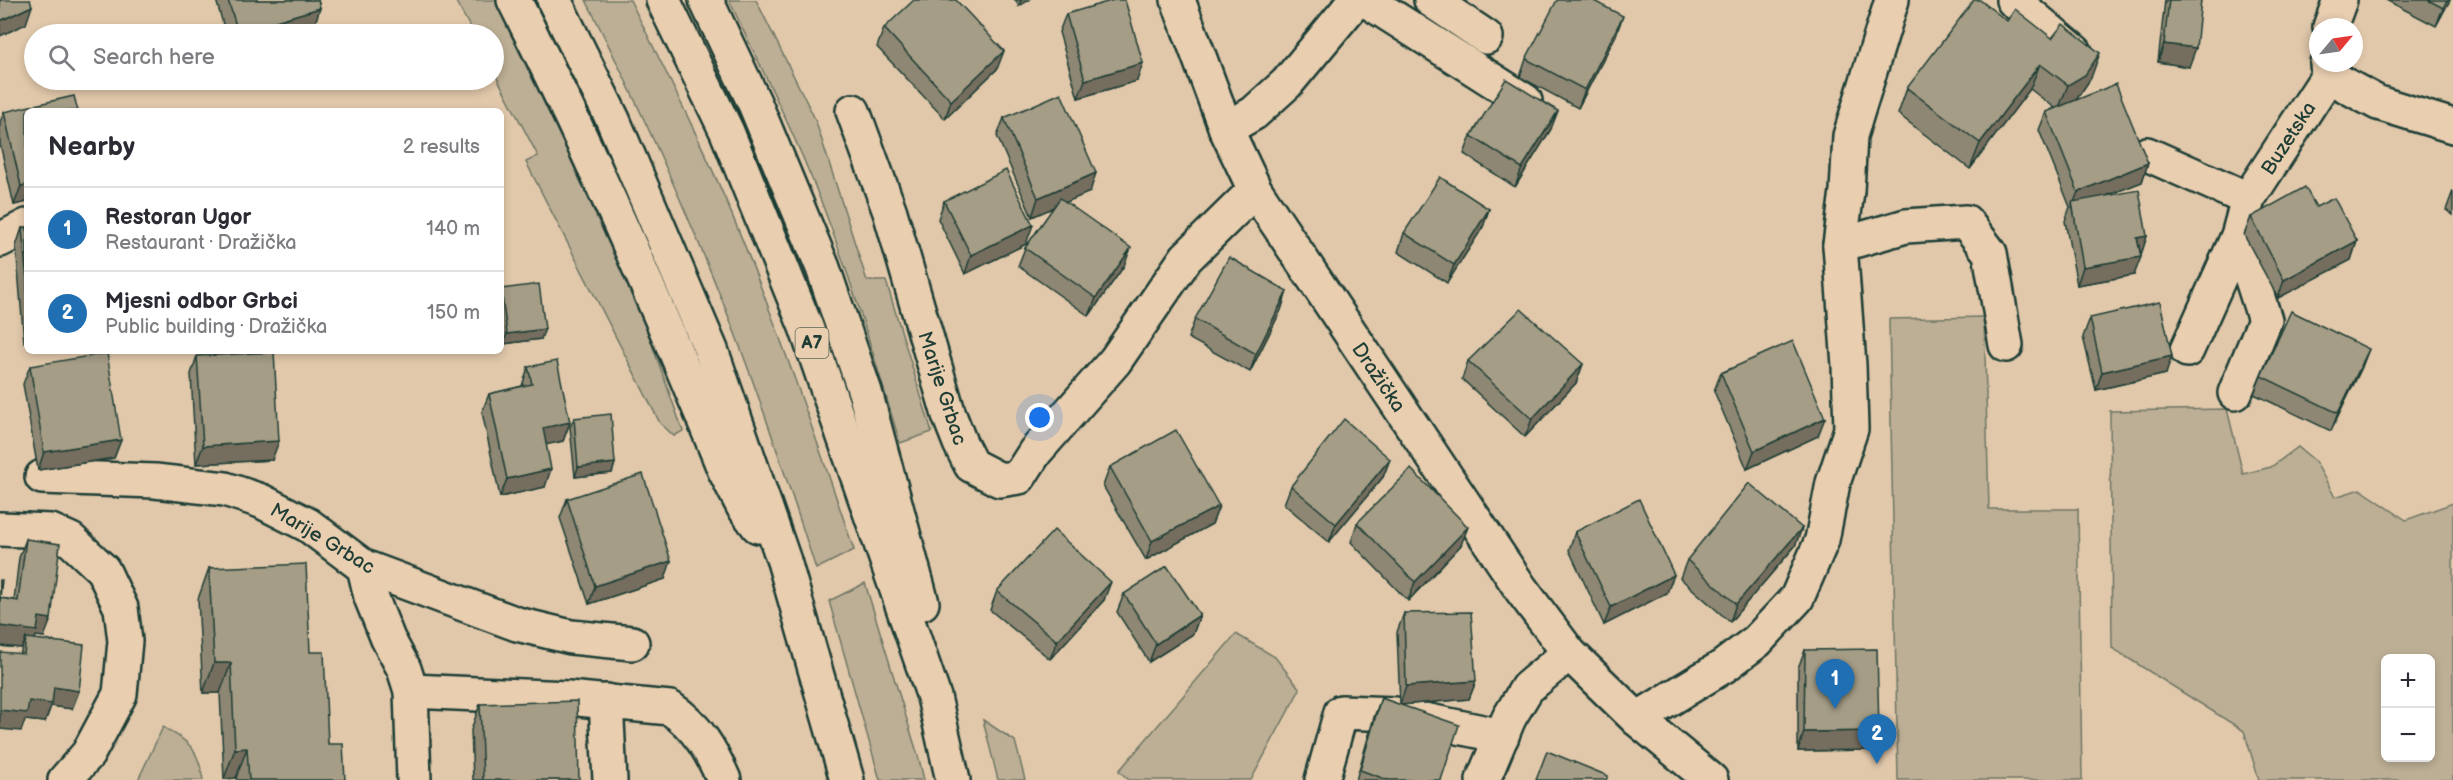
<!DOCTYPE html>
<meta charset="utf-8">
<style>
body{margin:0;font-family:"Balsamiq Sans",sans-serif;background:#f7f7f7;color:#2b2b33}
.controls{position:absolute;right:18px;bottom:18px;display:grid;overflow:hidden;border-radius:9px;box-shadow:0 3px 9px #0003}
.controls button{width:54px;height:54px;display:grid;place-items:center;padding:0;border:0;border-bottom:2px solid #e1e1e2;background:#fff;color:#2b2b33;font:30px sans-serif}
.compass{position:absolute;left:2309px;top:18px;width:54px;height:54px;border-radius:50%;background:#fff;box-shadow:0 3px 9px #0003;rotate:61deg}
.you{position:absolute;left:1040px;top:418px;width:21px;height:21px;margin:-15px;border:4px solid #fff;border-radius:50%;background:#1a73e8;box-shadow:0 0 0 9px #1a73e833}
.badge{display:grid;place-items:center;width:39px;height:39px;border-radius:50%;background:#1f6fb2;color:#fff;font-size:20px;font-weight:700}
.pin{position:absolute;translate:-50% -50px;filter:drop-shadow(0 2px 3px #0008)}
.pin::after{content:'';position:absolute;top:32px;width:21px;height:18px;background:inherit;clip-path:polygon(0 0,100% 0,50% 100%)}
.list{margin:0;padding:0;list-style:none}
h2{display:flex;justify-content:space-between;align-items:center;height:78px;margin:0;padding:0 24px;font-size:26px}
h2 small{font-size:20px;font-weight:400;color:#7c7c81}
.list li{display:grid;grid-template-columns:39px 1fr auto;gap:18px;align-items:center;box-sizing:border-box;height:84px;padding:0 24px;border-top:2px solid #e1e1e2}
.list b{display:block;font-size:22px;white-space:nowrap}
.list p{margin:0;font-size:20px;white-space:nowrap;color:#7c7c81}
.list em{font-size:20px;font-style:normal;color:#7c7c81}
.icon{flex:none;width:33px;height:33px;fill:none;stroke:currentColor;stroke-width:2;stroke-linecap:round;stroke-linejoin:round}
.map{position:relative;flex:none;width:2453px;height:780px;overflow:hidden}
.search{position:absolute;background:#fff;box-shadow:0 3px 9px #0003;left:24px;top:24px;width:480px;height:66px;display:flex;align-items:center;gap:15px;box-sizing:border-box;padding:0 21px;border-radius:33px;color:#7c7c81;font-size:22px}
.panel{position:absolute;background:#fff;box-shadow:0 3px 9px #0003;left:24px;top:108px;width:480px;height:246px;border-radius:9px}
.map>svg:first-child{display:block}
.green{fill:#bdaf95;stroke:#6e7664;stroke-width:1.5;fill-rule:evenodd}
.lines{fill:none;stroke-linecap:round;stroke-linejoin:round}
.minor-casing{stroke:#1f3d34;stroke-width:38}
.highway-casing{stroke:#1f3d34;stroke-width:38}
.minor{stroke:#e9ceb0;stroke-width:33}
.highway{stroke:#e9ceb0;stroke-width:33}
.wall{fill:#8e8773;stroke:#1f3d34;stroke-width:1.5}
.shaded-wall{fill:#746e5e;stroke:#1f3d34;stroke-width:1.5}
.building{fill:#a59d86;stroke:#1f3d34;stroke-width:1.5}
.labels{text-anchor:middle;stroke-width:4.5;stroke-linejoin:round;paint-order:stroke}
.shield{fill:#e9ceb0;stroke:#5c6859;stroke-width:1.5}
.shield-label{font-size:18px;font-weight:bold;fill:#1f3d34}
.street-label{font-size:20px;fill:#1f3d34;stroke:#e9ceb0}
</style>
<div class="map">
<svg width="2453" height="780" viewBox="0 0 2453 780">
<rect width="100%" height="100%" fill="#e1c8ab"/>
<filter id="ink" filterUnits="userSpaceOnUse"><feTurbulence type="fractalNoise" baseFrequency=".0167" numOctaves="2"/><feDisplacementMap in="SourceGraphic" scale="12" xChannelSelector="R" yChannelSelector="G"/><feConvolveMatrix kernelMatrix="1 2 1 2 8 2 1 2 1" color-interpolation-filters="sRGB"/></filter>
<g filter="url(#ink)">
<g class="green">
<polygon points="455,0 496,0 502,11 575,161 646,328 683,431 674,436 660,423 526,162 538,156 494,72 494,34 474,34"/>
<path d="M586,0H630C669,78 709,157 742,239C783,341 819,446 854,550L816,569C795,505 775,442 752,379C705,249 648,123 586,0Z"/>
<path d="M729,0H756L815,119L867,281H886L932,432L900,443C878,370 857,297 830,225C802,148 764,74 729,0Z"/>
<polygon points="1984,317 1989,509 2078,509 2082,780 1898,780 1889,319"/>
<path d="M2227,409L2243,474L2271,467L2298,447L2315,461L2335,497L2360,489L2406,520L2453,503V780H2259L2244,731L2112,648L2110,411ZM2386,658H2430V758H2386Z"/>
<polygon points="865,583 919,759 924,780 880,780 829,601"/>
<polygon points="1236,634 1275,657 1300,689 1251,780 1129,780 1119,771"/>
<polygon points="983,720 1015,741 1025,780 998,780"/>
<path d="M163,727C190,743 198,747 203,780H138Z"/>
</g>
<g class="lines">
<defs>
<g id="minor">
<polyline points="1178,0 1226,129 1255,190 1521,589 1569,653 1637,719 1711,780"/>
<polyline points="1366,0 1525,101"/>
<polyline points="1431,0 1486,37"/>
<polyline points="2013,0 2075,52"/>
<polyline points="2330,27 2340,0"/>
<polyline points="2328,76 2378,103 2453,126"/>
<polyline points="853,111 890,212 949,415 960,443 971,465 1000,480 1019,477 1035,452 1115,361 1186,258 1255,190"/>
<polyline points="1226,129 1254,113 1287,83 1356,0"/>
<polyline points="2147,154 2248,199"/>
<polyline points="0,240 27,226"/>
<polyline points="1840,245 1906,226 1966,222 1990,253 2006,345"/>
<polyline points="2187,350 2238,236 2248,199 2328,76 2327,63"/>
<polyline points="2235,393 2265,320 2238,236"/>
<polyline points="42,477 155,481 225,489 261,501 308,525 364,567 517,624 571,637 632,643"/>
<polyline points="0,529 51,531 71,540 103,570 121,608 125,641 120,694 88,754 65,780"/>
<polyline points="364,567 371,597 388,639 404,669 411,691 414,780"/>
<path d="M411,691L568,698L670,708C697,726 711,750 724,780"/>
<polyline points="606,701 610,780"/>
<polyline points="1637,719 1724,666 1757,641 1797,598 1822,540 1833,483 1851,429 1849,365 1840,245 1847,191 1850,136 1892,0"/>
<polyline points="1322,780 1341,712 1395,714 1502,736"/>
<polyline points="1483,780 1509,718 1527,688 1569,653"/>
</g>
<g id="highway">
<path d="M514,0C592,154 660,311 725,471L743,506L758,526"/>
<polyline points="554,0 613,120 711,350 784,561 847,780"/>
<polyline points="663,0 727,132 806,327 934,697 953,780"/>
<polyline points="706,0 755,104 823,268 865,392 922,603"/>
</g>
</defs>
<use href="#minor" class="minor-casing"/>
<use href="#highway" class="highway-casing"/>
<use href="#minor" class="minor"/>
<use href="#highway" class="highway"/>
</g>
<g class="wall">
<polygon points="216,0 318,0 320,8 314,26 286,34 226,34"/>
<polygon points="1015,0 1029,0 1019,6"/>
<polygon points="2165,0 2201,0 2189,67 2158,62"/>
<polygon points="2386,0 2450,0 2436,26"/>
<polygon points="1066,14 1137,81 1078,98 1059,32"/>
<polygon points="2007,21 2091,78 2076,100 2148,163 2142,182 2105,196 2147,236 2134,275 2077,285 2065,221 2070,207 2039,130 2046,112 2055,108 2030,89 1970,169 1898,114 1907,88"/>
<polygon points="884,28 997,69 945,119 877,47"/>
<polygon points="1616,35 1578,108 1520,77 1526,59"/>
<polygon points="4,112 27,202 14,205 0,144 0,122"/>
<polygon points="1004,118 1090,192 1065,202 1124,266 1089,316 1018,266 1025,248 1054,207 1032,217 997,136"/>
<polygon points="1551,129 1515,187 1464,154 1471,136"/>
<polygon points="2453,191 2453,215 2446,210"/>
<polygon points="944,201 1026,244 965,274 938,219"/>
<polygon points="2316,207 2357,241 2351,260 2278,298 2244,235 2251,217"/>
<polygon points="1489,209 1483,227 1447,283 1398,252 1404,233"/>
<polygon points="27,227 27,341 24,342 16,246 22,228"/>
<polygon points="501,289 541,339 503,344 501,326"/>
<polygon points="1287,291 1281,310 1250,372 1188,338 1195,319"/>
<polygon points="2090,318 2166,374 2096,390 2083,337"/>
<polygon points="197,356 272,460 196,464 191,374"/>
<polygon points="1468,361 1583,364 1576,383 1525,437 1462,379"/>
<polygon points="30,366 121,440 114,458 38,470 23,384"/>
<polygon points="528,367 570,422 563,441 546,444 545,487 500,497 482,412 489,394 522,386"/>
<polygon points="2362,367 2331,431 2254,394 2261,376"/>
<polygon points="1721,373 1818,436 1747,469 1714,391"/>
<polygon points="574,418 615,463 612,473 575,477 570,427"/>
<polygon points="1390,459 1383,477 1329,542 1284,504 1291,486"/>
<polygon points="1110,467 1219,506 1212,524 1146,560 1103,486"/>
<polygon points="567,499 665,579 589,604 560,518"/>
<polygon points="1357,523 1461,545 1408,601 1351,542"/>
<polygon points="1802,528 1795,546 1730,622 1680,578 1687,560"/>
<polygon points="1575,532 1667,593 1604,625 1569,550"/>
<polygon points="26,539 44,637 36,636 35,639 79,691 72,709 51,706 45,722 25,720 21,731 20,654 22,648 0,646 0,580 0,598 14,600 19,558"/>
<polygon points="209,568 310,652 328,744 345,780 237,780 236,778 224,779 220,693 203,693 198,599"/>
<polygon points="997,591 1104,600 1050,659 990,610"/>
<polygon points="1124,594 1200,615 1193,634 1149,662 1117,612"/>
<polygon points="1404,613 1476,681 1469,699 1400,705 1441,780 1356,780 1374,717 1381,698 1400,705 1397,632"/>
<polygon points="1805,650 1872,750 1798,751 1798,668"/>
<polygon points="480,704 579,780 473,780 471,730"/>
</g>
<g class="shaded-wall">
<polygon points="1021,0 1029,0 1019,6"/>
<polygon points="2447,0 2450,0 2436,26 2443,8"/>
<polygon points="32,6 26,24 0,36 0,21"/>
<polygon points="320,8 314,26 286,34 237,34 238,32"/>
<polygon points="1623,16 1616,35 1578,108 1585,90"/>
<polygon points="2164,44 2196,48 2189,67 2158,62"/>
<polygon points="1004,51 997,69 945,119 951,101"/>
<polygon points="2100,53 2091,78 2076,100 2058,110 2068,85"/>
<polygon points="1143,63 1137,81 1078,98 1085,80"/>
<polygon points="2040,64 2030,89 1970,169 1980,143"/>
<polygon points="1558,111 1551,129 1515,187 1522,168"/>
<polygon points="2148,163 2142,182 2073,209 2072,207 2078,192"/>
<polygon points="1096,173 1090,192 1032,217 1038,198"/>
<polygon points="27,185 27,202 14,205 21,186"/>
<polygon points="1489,209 1483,227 1447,283 1454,265"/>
<polygon points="1033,225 1026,244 965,274 971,255"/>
<polygon points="2147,236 2141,255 2137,238"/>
<polygon points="2357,241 2351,260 2278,298 2284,280"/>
<polygon points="1131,248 1124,266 1089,316 1096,298"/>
<polygon points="2141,257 2134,275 2077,285 2083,267"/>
<polygon points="1287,291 1281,310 1250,372 1256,354"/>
<polygon points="545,329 541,339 503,344 507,334"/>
<polygon points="2369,349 2362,367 2331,431 2338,413"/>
<polygon points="2172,356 2166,374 2096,390 2102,372"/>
<polygon points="1583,364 1576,383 1525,437 1532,419"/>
<polygon points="1825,418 1818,436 1747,469 1754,451"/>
<polygon points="570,422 563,441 536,447 543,428"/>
<polygon points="121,440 114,458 38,470 44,452"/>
<polygon points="279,441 272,460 196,464 203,446"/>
<polygon points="1390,459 1383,477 1329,542 1336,524"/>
<polygon points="615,463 612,473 575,477 578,467"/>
<polygon points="551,469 545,487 500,497 507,479"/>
<polygon points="1219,506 1212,524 1146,560 1152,541"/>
<polygon points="1468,527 1461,545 1408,601 1415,582"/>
<polygon points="1802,528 1795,546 1730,622 1736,604"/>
<polygon points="671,561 665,579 589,604 595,586"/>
<polygon points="1674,575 1667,593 1604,625 1611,607"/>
<polygon points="1111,582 1104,600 1050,659 1057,641"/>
<polygon points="1200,615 1193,634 1149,662 1156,644"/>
<polygon points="39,617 51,619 44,637 36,636 31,649 26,638 22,648 0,646 0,626"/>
<polygon points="214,663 231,663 220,693 203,693"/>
<polygon points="1476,681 1469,699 1400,705 1406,686"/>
<polygon points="54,687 79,691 72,709 51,706 45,722 25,720 21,731 0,729 0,710 29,701"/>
<polygon points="1879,731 1872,750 1798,751 1804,732"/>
<polygon points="247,748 236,778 224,779 235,749"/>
</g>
<g class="building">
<polygon points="0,0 30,0 32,6 0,21"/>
<polygon points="228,0 318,0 320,8 238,32"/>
<polygon points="914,0 956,0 1004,51 951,101 884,28"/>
<polygon points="1114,0 1125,0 1143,63 1085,80 1066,14"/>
<polygon points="1557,0 1592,0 1623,16 1585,90 1526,59"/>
<polygon points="1974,0 1980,0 2007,21 2015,9 2052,38 2063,24 2100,53 2085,75 2068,85 2040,64 1980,143 1907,88"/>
<polygon points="2169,0 2201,0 2196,48 2164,44"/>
<polygon points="2428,0 2447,0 2443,8"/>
<polygon points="1506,79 1558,111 1522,168 1471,136"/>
<polygon points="2116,84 2148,163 2078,192 2046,112"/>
<polygon points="1061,93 1096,173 1038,198 1004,118"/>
<polygon points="74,96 78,111 27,111 27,185 21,186 4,112"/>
<polygon points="1006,170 1033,225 971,255 944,201"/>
<polygon points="1440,177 1489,209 1454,265 1404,233"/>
<polygon points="2305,187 2316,207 2334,198 2357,241 2284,280 2251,217"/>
<polygon points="2139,190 2147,236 2137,238 2141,257 2083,267 2072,202"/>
<polygon points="1060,198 1131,248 1096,298 1025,248"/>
<polygon points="27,227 27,280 22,228"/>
<polygon points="1229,257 1287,291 1256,354 1195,319"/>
<polygon points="539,284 545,329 507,334 501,289"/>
<polygon points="2160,302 2172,356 2102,372 2090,318"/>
<polygon points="1521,309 1583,364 1532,419 1468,361"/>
<polygon points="2291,311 2369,349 2338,413 2261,376"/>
<polygon points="1793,341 1825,418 1754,451 1721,373"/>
<polygon points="274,352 279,441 203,446 197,356"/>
<polygon points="107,353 121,440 44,452 30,366"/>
<polygon points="557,361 570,422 543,428 551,469 507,479 489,394 532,384 528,367"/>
<polygon points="611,414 615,463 578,467 574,418"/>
<polygon points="1344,419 1390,459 1336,524 1291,486"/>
<polygon points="1176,430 1219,506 1152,541 1110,467"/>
<polygon points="1411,469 1468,527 1415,582 1357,523"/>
<polygon points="643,474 671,561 595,586 567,499"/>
<polygon points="1749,483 1802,528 1736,604 1687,560"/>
<polygon points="1639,499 1674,575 1611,607 1575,532"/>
<polygon points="1054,530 1111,582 1057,641 997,591"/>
<polygon points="26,539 60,544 51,619 39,617 37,631 0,626 0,598 18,601"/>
<polygon points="306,564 310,652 324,652 328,744 343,744 345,780 249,780 247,748 235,749 231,663 214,663 209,568"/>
<polygon points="1167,566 1200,615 1156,644 1124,594"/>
<polygon points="0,580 2,580 0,598"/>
<polygon points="1471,612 1476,681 1406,686 1404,613"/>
<polygon points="26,638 84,645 79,691 54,687 52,704 29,701 27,713 0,710 0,652 24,654"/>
<polygon points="1877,649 1879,731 1804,732 1805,650"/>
<polygon points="1381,698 1459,725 1441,780 1388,780 1360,770"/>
<polygon points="577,701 579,780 483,780 480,704"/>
<polygon points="1547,751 1608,776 1606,780 1536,780"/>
</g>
</g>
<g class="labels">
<rect class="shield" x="795.5" y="328" width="33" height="30" rx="4.5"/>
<g class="shield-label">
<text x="812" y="349">A7</text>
</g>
<g class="street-label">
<text transform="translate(2288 138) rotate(-57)" y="7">Buzetska</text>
<text transform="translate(1379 377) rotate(56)" y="7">Dražička</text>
<text transform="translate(943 388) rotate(72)" y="7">Marije Grbac</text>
<text transform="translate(323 538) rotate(31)" y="7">Marije Grbac</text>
</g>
</g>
</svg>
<div class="controls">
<button>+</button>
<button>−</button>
</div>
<svg class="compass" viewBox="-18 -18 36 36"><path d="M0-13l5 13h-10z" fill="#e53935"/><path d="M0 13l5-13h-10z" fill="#7c7c81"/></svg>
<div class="you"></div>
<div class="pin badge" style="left:1835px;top:709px">1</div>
<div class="pin badge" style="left:1877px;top:764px">2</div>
<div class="search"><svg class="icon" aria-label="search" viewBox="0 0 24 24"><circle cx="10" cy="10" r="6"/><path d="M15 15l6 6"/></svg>Search here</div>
<section class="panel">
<h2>Nearby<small>2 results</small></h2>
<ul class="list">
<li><span class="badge">1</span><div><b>Restoran Ugor</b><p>Restaurant · Dražička</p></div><em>140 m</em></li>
<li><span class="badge">2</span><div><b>Mjesni odbor Grbci</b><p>Public building · Dražička</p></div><em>150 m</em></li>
</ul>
</section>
</div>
